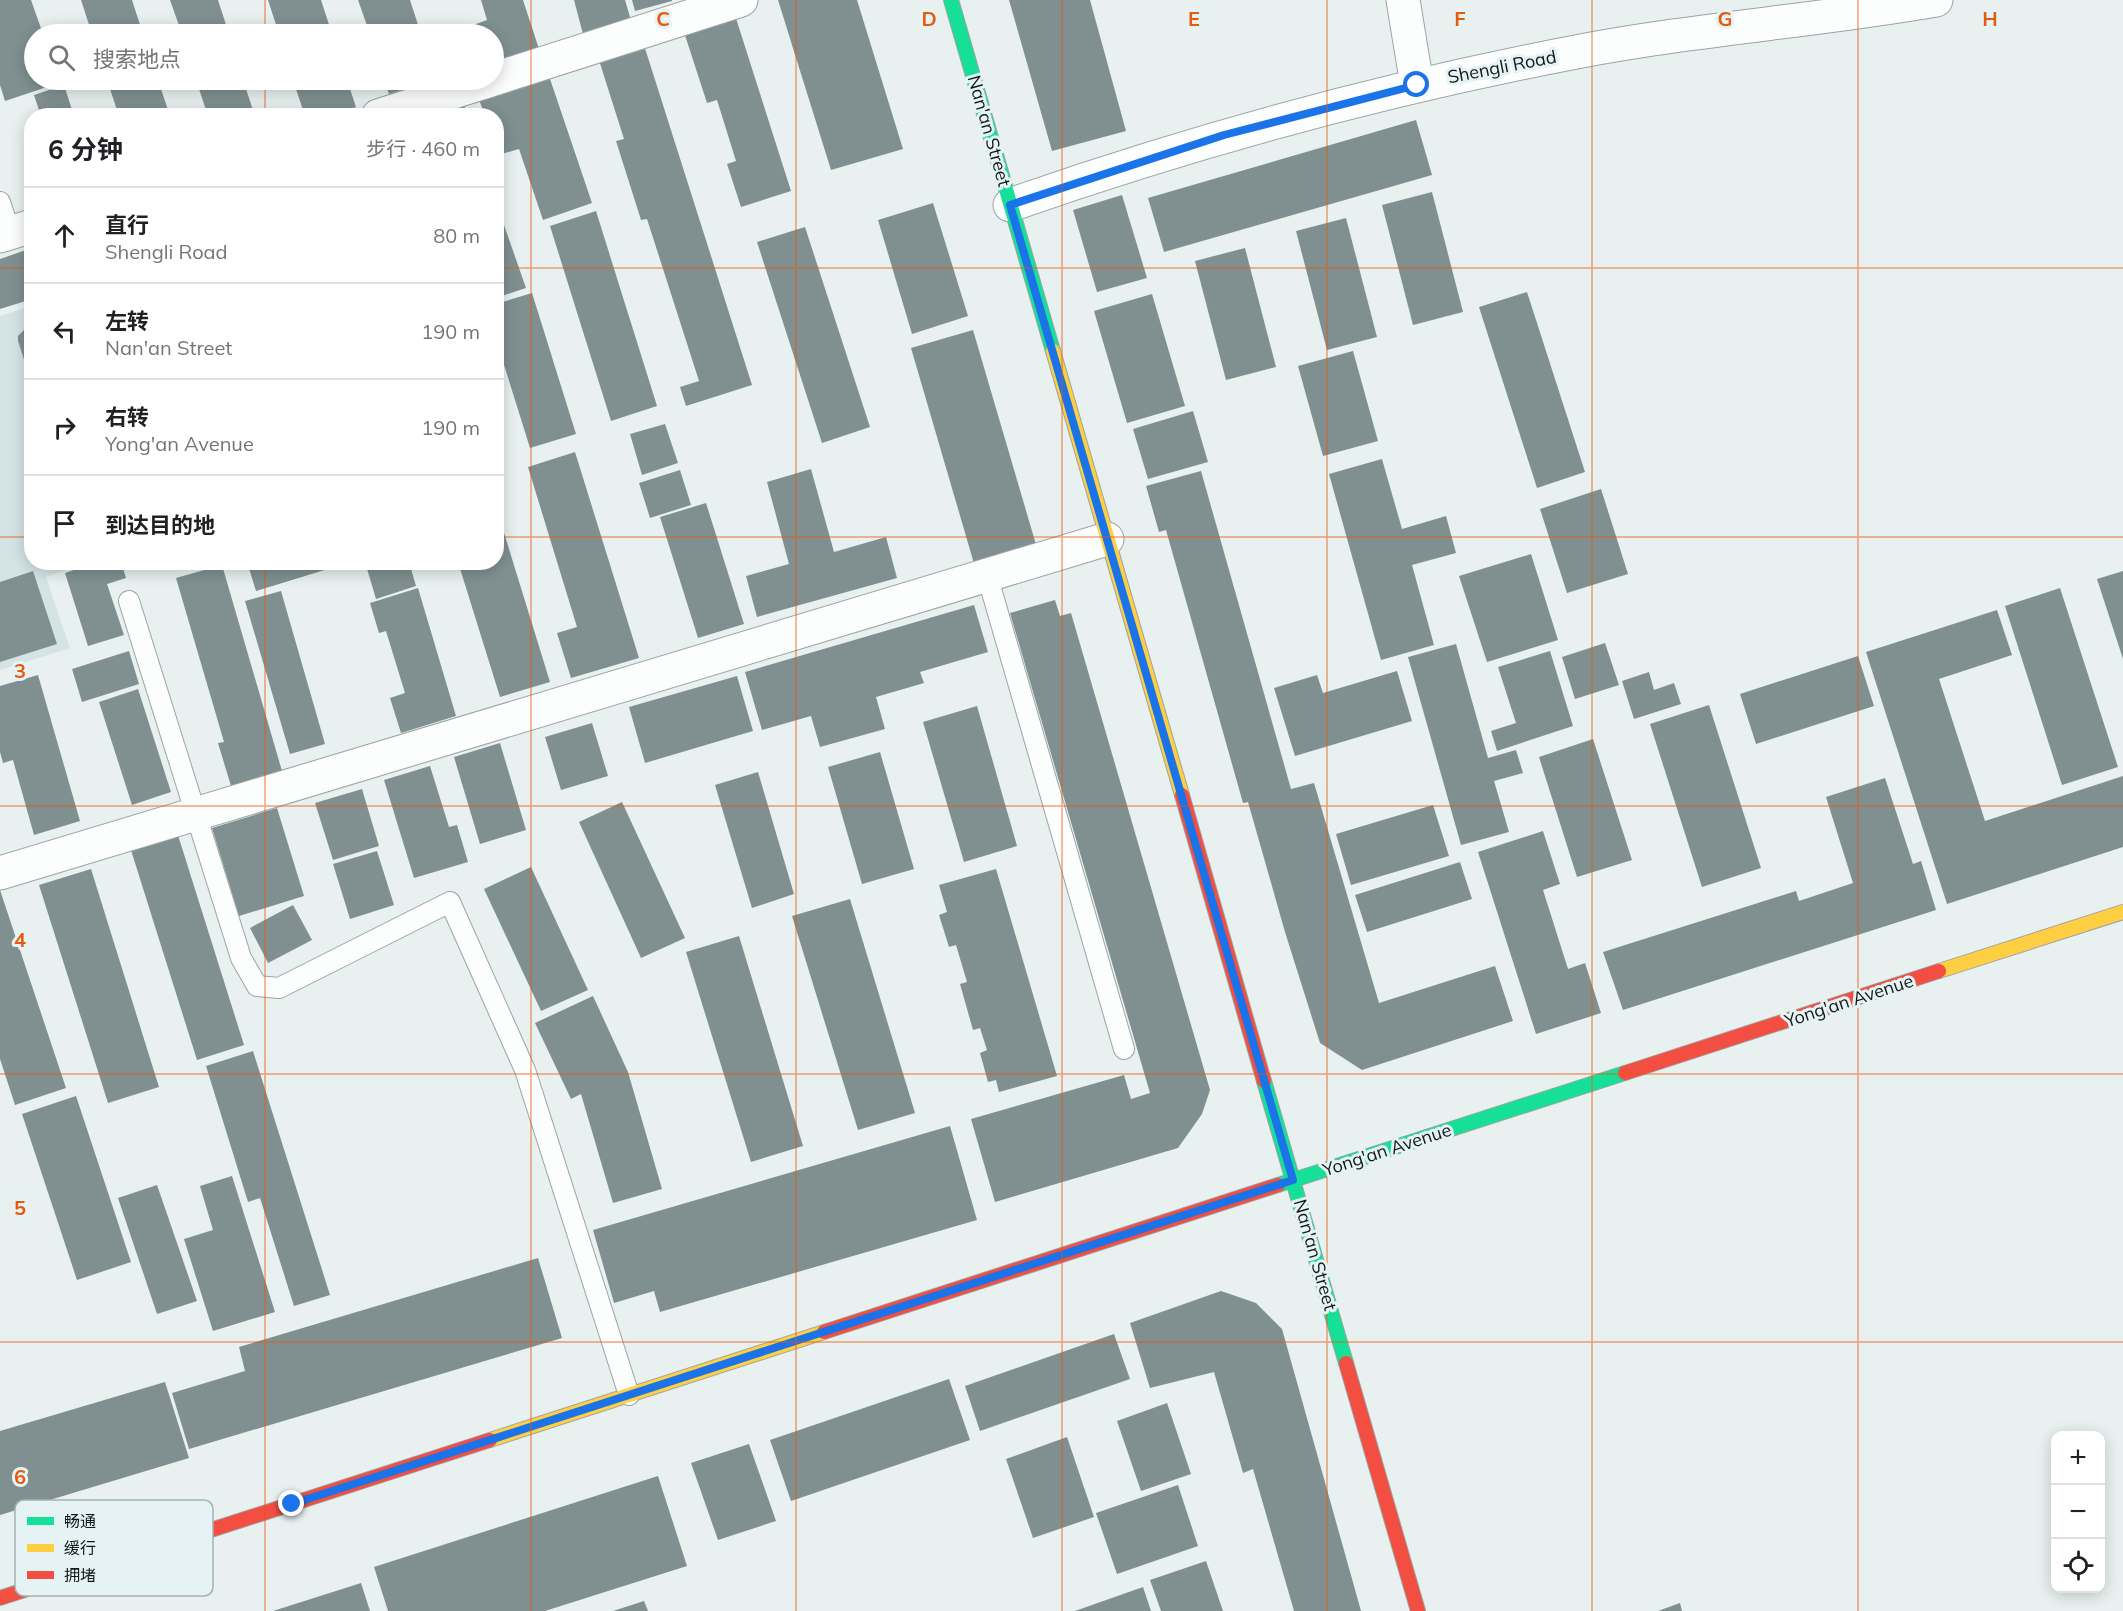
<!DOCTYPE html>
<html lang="zh">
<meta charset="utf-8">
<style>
body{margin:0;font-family:Mulish,"Noto Sans SC",sans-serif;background:#f2f2f2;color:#202124}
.controls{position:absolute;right:18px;bottom:18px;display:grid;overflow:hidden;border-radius:12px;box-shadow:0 3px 15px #0003}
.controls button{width:54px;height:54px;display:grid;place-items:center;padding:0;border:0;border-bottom:2px solid #e0e0e0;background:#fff;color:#202124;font:30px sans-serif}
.stop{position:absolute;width:18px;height:18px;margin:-14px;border:4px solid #1a73e8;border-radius:50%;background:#fff}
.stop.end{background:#1a73e8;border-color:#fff;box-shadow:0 2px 6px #0008}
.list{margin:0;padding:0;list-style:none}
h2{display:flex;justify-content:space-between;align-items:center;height:78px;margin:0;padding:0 24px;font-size:26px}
h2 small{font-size:20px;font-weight:400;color:#757577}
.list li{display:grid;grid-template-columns:39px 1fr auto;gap:18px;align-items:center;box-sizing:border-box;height:96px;padding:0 24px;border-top:2px solid #e0e0e0}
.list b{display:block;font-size:22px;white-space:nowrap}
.list p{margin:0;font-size:20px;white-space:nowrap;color:#757577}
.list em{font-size:20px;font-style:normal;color:#757577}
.icon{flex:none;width:33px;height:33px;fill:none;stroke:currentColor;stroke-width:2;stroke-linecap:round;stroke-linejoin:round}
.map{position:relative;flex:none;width:2123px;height:1611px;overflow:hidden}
.search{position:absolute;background:#fff;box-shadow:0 3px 15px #0003;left:24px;top:24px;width:480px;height:66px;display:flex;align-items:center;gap:15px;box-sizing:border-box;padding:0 21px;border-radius:33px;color:#757577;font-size:22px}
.panel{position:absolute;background:#fff;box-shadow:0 3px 15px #0003;left:24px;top:108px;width:480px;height:462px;border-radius:24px}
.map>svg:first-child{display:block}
.built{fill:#d4e4e4}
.building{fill:#809090}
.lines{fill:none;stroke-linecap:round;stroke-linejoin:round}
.lane-casing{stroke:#9da3a3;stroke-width:22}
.street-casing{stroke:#9da3a3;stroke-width:35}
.fast-casing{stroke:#9da3a3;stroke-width:16}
.slow-casing{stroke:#9da3a3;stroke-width:16}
.jam-casing{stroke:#9da3a3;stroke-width:16}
.lane{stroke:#fcfdfd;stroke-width:20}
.street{stroke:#fcfdfd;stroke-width:33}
.fast{stroke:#16e098;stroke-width:14}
.slow{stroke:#ffcf43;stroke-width:14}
.jam{stroke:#f24e42;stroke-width:14}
.route{stroke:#1a73e8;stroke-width:8}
.grid{fill:none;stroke:#e8590c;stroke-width:1.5;stroke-opacity:0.55}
.labels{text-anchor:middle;stroke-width:6;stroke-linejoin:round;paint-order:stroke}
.street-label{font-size:18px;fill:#131818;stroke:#e5f3f4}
.key{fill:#e5f3f4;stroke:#a6b1b2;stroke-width:1.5}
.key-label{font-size:16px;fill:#131818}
.grid-label{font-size:20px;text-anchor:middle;font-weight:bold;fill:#e8590c;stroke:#e5f3f4;stroke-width:6;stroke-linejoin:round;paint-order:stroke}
</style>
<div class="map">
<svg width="2123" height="1611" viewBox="0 0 2123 1611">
<rect width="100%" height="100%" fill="#e8f0f0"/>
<polygon class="built" points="31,306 32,562 88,563 46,577 70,648 0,670 0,316"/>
<g class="building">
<polygon points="0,0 31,0 43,34 34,34 34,80 57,80 59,83 5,101 0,85"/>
<polygon points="81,0 132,0 143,34 92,34"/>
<polygon points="170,0 218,0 229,34 182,34"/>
<polygon points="268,0 321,0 332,34 279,34"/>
<polygon points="358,0 410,0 421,34 370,34"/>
<polygon points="481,0 523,0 539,49 494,64 494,34 479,34 476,24 487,20"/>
<polygon points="574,0 625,0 632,24 584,38"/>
<polygon points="632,0 672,0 672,1 635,11"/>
<polygon points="778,0 857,0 903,149 831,170"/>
<polygon points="1009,0 1090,0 1126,131 1052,151"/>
<polygon points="734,12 791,191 741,207 727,164 736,161 717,100 707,103 683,29"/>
<polygon points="643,42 752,385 686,406 680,387 699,381 647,219 641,220 616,141 624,139 598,57"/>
<polygon points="548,73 592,203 543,220 519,149 498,155 496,116 485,116 478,97"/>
<polygon points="107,80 158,80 170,116 119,116"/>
<polygon points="196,80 243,80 255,116 208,116"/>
<polygon points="293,80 347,80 356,107 330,116 305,116"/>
<polygon points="384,80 431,80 389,94"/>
<polygon points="64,85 74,116 41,116 34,95"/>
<polygon points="463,103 468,116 429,116"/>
<polygon points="1416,120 1432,175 1164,252 1148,198"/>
<polygon points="1432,192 1463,312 1413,325 1382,205"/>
<polygon points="1122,195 1147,278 1097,292 1073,210"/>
<polygon points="496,202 526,288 496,298"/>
<polygon points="933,203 968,316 912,334 878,220"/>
<polygon points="596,211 657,406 611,421 550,226"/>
<polygon points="1346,218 1377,337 1327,350 1296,231"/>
<polygon points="805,227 870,427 822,443 757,242"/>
<polygon points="32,248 32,299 0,309 0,259"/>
<polygon points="1245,248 1276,367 1226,380 1195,261"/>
<polygon points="1527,292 1585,472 1537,488 1479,307"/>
<polygon points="532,293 576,434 530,448 496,339 496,304"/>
<polygon points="1152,294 1185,406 1127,423 1094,311"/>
<polygon points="25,329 32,330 31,381 18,341 18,336"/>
<polygon points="973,330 1037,548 975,567 911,348"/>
<polygon points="1353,351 1378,441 1323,456 1298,366"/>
<polygon points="1193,411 1208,462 1148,479 1133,429"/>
<polygon points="665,424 678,463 642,475 630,434"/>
<polygon points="575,452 639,658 571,678 557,633 577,627 528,467"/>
<polygon points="1382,459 1402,529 1446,516 1456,553 1412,565 1434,645 1381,660 1329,474"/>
<polygon points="811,469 834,552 886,537 897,578 757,617 746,576 789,564 767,482"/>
<polygon points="680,470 691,505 650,518 639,483"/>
<polygon points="1201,471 1291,789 1314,783 1379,1003 1495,966 1513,1021 1362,1070 1320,1043 1285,932 1248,802 1243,803 1166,530 1159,532 1146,486"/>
<polygon points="1601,489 1628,574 1567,593 1540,509"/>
<polygon points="706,503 744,624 698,638 660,517"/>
<polygon points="497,510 550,682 500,697 458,562 496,562"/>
<polygon points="1531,554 1558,640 1487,662 1459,576"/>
<polygon points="97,562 121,562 126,578 107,584 124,635 88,646 65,573"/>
<polygon points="247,562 326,562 328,569 256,591"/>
<polygon points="365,562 409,562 416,586 376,599"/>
<polygon points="222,565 282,771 231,786 218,743 224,742 176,578"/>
<polygon points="33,571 57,644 0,662 0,582"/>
<polygon points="2123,571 2123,659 2097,579"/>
<polygon points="418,588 456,716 401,733 390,698 405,693 386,631 379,633 370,603"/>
<polygon points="2060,588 2118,767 2062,785 2005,606"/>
<polygon points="281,591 325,744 290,754 245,601"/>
<polygon points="1055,600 1060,616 1071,613 1210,1090 1202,1114 1178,1148 995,1202 971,1119 1124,1075 1131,1099 1150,1093 1010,613"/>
<polygon points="974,605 988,652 920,672 924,683 876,697 885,729 820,747 811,716 762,730 745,672"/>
<polygon points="1997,610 2012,655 1939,679 1985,821 2123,776 2123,847 1947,904 1866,652"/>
<polygon points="1605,643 1619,685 1575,699 1562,657"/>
<polygon points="1456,644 1488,758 1516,750 1523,773 1494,781 1509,832 1461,845 1408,657"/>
<polygon points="129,651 139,684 82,702 72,669"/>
<polygon points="1550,651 1573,726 1497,751 1491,731 1516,723 1498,667"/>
<polygon points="1858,656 1874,706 1756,744 1740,694"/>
<polygon points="1397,671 1412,721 1295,756 1274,688 1317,675 1323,693"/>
<polygon points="1649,672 1654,690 1674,683 1681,704 1634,719 1622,681"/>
<polygon points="38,675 80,821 34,835 13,760 3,763 0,752 0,686"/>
<polygon points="737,676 753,731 645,763 629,707"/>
<polygon points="138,689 171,792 132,805 99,702"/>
<polygon points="1709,705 1761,868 1702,887 1650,724"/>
<polygon points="977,706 1017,846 964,862 923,722"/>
<polygon points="592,723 608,776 561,790 545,737"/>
<polygon points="1593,739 1632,860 1577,877 1539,757"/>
<polygon points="500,743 526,830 480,844 454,757"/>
<polygon points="880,752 914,869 862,884 828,767"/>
<polygon points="430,766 449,827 457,825 468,862 414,878 384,780"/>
<polygon points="758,772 794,894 752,908 715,785"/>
<polygon points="1885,778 1913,864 1921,861 1936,910 1623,1010 1603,952 1796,891 1799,901 1853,883 1826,797"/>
<polygon points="362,789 379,846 333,860 315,803"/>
<polygon points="622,802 685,938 641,958 579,822"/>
<polygon points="1433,805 1449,856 1351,885 1336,834"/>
<polygon points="277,808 304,896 239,916 212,828"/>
<polygon points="1543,831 1560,884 1543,890 1568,969 1585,963 1601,1013 1536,1034 1478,852"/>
<polygon points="177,832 244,1045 197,1060 130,847"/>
<polygon points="377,851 394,905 350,919 333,864"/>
<polygon points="1460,862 1472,899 1367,932 1355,895"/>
<polygon points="531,867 588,990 541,1011 484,889"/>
<polygon points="91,869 159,1087 108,1103 39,885"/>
<polygon points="996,869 1057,1076 999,1092 996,1080 988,1082 980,1053 987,1050 980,1028 973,1030 960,984 967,982 956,945 949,947 939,915 947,912 939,885"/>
<polygon points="0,890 66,1088 15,1105 0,1059"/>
<polygon points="850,899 915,1113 858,1130 792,916"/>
<polygon points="293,905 312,940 268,963 250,928"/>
<polygon points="739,936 803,1146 751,1162 686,952"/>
<polygon points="593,996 628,1072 662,1189 613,1203 581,1094 571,1099 535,1023"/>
<polygon points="253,1051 330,1295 294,1306 260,1198 248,1202 206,1066"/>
<polygon points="76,1096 131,1262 77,1280 22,1114"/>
<polygon points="950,1126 977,1220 660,1312 654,1291 614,1303 593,1230"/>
<polygon points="232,1176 275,1312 213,1331 184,1239 213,1230 200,1186"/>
<polygon points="157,1185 197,1301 157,1314 118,1198"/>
<polygon points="538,1258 562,1338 189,1449 172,1393 245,1371 239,1347"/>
<polygon points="1221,1291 1256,1303 1282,1329 1361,1611 1294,1611 1253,1469 1243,1473 1214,1372 1150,1388 1130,1323"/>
<polygon points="1114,1334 1130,1379 980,1431 965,1386"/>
<polygon points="949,1379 970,1440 791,1501 770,1440"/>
<polygon points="165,1382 189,1458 0,1515 0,1431"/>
<polygon points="1167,1403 1191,1474 1141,1491 1117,1421"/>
<polygon points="1067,1437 1094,1517 1033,1538 1006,1459"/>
<polygon points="749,1444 776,1521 718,1540 691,1463"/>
<polygon points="658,1476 687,1566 545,1611 388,1611 374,1567"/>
<polygon points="1178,1485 1198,1546 1117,1574 1096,1513"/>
<polygon points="1206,1561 1223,1611 1161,1611 1150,1580"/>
<polygon points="361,1583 370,1611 273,1611"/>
<polygon points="1143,1587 1151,1611 1075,1611"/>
<polygon points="644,1601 648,1611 613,1611"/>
<polygon points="1680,1603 1682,1611 1658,1611"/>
</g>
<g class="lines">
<defs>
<g id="lane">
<polyline points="0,202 10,233"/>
<polyline points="987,575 1124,1049"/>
<polyline points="129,601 241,958 257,986 279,988 450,902 525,1070 629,1395"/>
</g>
<g id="street">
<polyline points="1403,0 1417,85"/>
<polyline points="494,79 741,0"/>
<polyline points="378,116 491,80"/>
<path d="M1010,205C1196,140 1383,89 1576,52C1695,29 1816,21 1936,0"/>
<polyline points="0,236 32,226"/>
<polyline points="0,873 1107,539"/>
</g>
<g id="fast">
<polyline points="951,0 1053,351"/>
<polyline points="1264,1081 1346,1363"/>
<polyline points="1278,1185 1625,1073"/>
</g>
<g id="slow">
<polyline points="1053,351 1182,795"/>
<polyline points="1939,971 2123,912"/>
<polyline points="490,1440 824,1332"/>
</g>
<g id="jam">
<polyline points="1182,795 1264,1081"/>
<polyline points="1625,1073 1939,971"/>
<polyline points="824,1332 1278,1185"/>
<polyline points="1346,1363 1418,1611"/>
<polyline points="0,1598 490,1440"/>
</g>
</defs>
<use href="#lane" class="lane-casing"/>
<use href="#street" class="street-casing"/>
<use href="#fast" class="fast-casing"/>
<use href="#slow" class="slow-casing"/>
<use href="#jam" class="jam-casing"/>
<use href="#lane" class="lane"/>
<use href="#street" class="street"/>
<use href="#fast" class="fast"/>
<use href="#slow" class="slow"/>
<use href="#jam" class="jam"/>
</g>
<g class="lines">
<polyline class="route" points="292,1504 1293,1180 1010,205 1224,135 1417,85"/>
</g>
<path class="grid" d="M265,0V34M531,0V1611M796,0V1611M1062,0V1611M1327,0V1611M1592,0V1611M1858,0V1611M265,80V116M0,268H32M496,268H2123M0,537H32M496,537H2123M265,562V1611M0,806H2123M0,1074H2123M0,1342H2123"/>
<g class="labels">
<g class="street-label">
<text transform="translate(1502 67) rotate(-11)" y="6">Shengli Road</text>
<text transform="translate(989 131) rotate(74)" y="6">Nan'an Street</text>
<text transform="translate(1849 1001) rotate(-18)" y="6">Yong'an Avenue</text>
<text transform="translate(1387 1150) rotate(-18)" y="6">Yong'an Avenue</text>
<text transform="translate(1315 1255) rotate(74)" y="6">Nan'an Street</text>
</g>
</g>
<rect x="15" y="1500" width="198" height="96" rx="9" class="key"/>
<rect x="27" y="1517" width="27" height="8" fill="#16e098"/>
<rect x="27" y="1544" width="27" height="8" fill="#ffcf43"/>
<rect x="27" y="1571" width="27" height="8" fill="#f24e42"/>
<g class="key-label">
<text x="64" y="1527">畅通</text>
<text x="64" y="1554">缓行</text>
<text x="64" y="1581">拥堵</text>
</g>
<g class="grid-label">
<text x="663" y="26">C</text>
<text x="929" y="26">D</text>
<text x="1194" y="26">E</text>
<text x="1460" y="26">F</text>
<text x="1725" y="26">G</text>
<text x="1990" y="26">H</text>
<text x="20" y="678">3</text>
<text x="20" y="947">4</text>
<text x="20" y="1215">5</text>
<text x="20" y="1484">6</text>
</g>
</svg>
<div class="controls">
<button>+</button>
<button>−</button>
<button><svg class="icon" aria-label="locate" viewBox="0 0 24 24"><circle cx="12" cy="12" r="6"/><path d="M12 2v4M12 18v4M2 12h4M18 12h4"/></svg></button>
</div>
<div class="stop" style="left:1417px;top:85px"></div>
<div class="stop end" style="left:292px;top:1504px"></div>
<div class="search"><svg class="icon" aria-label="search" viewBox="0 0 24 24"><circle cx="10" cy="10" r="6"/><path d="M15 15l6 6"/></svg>搜索地点</div>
<section class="panel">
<h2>6 分钟<small>步行 · 460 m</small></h2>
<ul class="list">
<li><svg class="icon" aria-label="ahead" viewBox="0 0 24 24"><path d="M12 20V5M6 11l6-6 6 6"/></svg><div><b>直行</b><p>Shengli Road</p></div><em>80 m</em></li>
<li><svg class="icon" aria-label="left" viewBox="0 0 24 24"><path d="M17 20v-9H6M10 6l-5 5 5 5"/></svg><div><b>左转</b><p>Nan'an Street</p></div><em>190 m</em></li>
<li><svg class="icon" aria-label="right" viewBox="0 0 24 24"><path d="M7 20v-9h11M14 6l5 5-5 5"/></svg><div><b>右转</b><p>Yong'an Avenue</p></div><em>190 m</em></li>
<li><svg class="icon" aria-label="arrive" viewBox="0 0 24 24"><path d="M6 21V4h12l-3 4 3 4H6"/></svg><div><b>到达目的地</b></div></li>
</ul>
</section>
</div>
